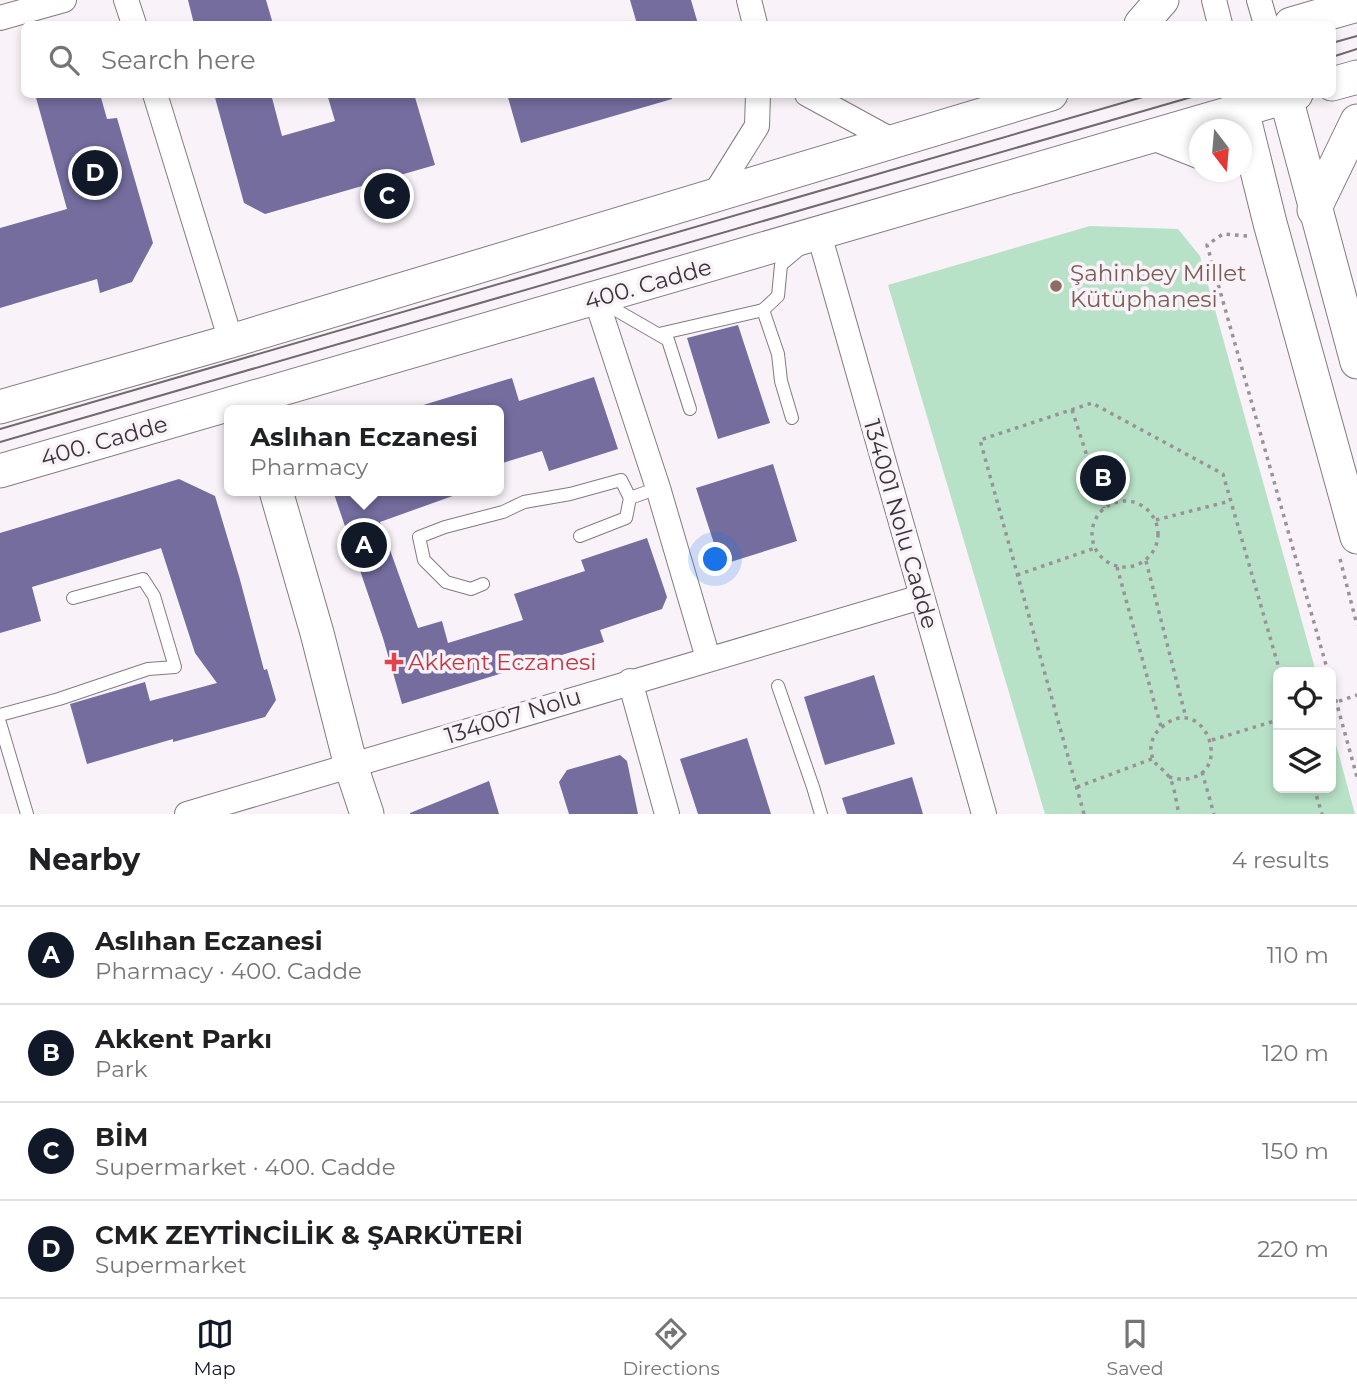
<!DOCTYPE html>
<meta charset="utf-8">
<style>
body{margin:0;font-family:Montserrat,sans-serif;background:#f2f2f2;color:#202124}
.controls{position:absolute;right:21px;bottom:21px;display:grid;overflow:hidden;border-radius:10px;box-shadow:0 4px 10px #0003}
.controls button{width:63px;height:63px;display:grid;place-items:center;padding:0;border:0;border-bottom:2px solid #e0e0e0;background:#fff;color:#202124;font:35px sans-serif}
.compass{position:absolute;left:1189px;top:119px;width:63px;height:63px;border-radius:50%;background:#fff;box-shadow:0 4px 10px #0003;rotate:164deg}
.you{position:absolute;left:716px;top:560px;width:24px;height:24px;margin:-18px;border:5px solid #fff;border-radius:50%;background:#1a73e8;box-shadow:0 0 0 10px #1a73e833}
.badge{display:grid;place-items:center;width:46px;height:46px;border-radius:50%;background:#111827;color:#fff;font-size:23px;font-weight:700}
.pin{position:absolute;translate:-50% -50%;border:4px solid #fff;box-shadow:0 2px 7px #0006}
.popup{position:absolute;left:224px;top:405px;width:280px;height:91px;box-sizing:border-box;display:grid;place-content:center;border-radius:10px;background:#fff;filter:drop-shadow(0 2px 5px #0005);font-size:23px;white-space:nowrap;color:#757577}
.popup b{font-size:26px;color:#202124}
.popup::after{content:'';position:absolute;left:50%;top:100%;margin-left:-14px;border:14px solid transparent;border-top-color:#fff}
.list{margin:0;padding:0;list-style:none}
h2{display:flex;justify-content:space-between;align-items:center;height:91px;margin:0;padding:0 28px;font-size:30px}
h2 small{font-size:23px;font-weight:400;color:#757577}
.list li{display:grid;grid-template-columns:46px 1fr auto;gap:21px;align-items:center;box-sizing:border-box;height:98px;padding:0 28px;border-top:2px solid #e0e0e0}
.list b{display:block;font-size:26px;white-space:nowrap}
.list p{margin:0;font-size:23px;white-space:nowrap;color:#757577}
.list em{font-size:23px;font-style:normal;color:#757577}
.icon{flex:none;width:38px;height:38px;fill:none;stroke:currentColor;stroke-width:2;stroke-linecap:round;stroke-linejoin:round}
.map{position:relative;flex:none;width:1357px;height:814px;overflow:hidden}
.search{position:absolute;background:#fff;box-shadow:0 4px 10px #0003;left:21px;right:21px;top:21px;height:77px;display:flex;align-items:center;gap:18px;box-sizing:border-box;padding:0 24px;border-radius:10px;color:#757577;font-size:26px}
.sheet{height:483px;background:#fff}
nav{display:flex;justify-content:space-around;align-items:center;box-sizing:border-box;height:98px;border-top:2px solid #e0e0e0;background:#fff;font-size:19px;color:#757577}
nav a{display:grid;justify-items:center;gap:4px}
nav .on{color:#111827}
.map>svg:first-child{display:block}
.green{fill:#b8e2c7}
.building{fill:#746d9e}
.lines{fill:none;stroke-linecap:round;stroke-linejoin:round}
.lane-casing{stroke:#827b81;stroke-width:14}
.street-casing{stroke:#827b81;stroke-width:26}
.secondary-casing{stroke:#827b81;stroke-width:35}
.path{stroke:#989398;stroke-width:3.5;stroke-dasharray:3.5 5;stroke-linecap:butt}
.lane{stroke:#fff;stroke-width:12}
.street{stroke:#fff;stroke-width:24}
.secondary{stroke:#fff;stroke-width:33}
.tram{stroke:#6f6a6e;stroke-width:2}
.education-dot{fill:#8d6e63;stroke:#faf2f9;stroke-width:2.5}
.health-dot{fill:#e0444e;stroke:#faf2f9;stroke-width:2.5}
.labels{text-anchor:middle;stroke-width:7;stroke-linejoin:round;paint-order:stroke}
.education-label{font-size:23px;fill:#785e54;stroke:#faf2f9;text-anchor:start}
.street-label{font-size:23px;fill:#393639;stroke:#faf2f9}
.health-label{font-size:23px;fill:#be3a42;stroke:#faf2f9;text-anchor:start}
</style>
<div class="map">
<svg width="1357" height="814" viewBox="0 0 1357 814">
<rect width="100%" height="100%" fill="#faf2f9"/>
<polygon class="green" points="1090,226 1178,229 1200,256 1316,672 1278,672 1278,788 1331,788 1331,726 1355,814 1045,814 888,285"/>
<g class="building">
<polygon points="188,0 266,0 273,24 194,24"/>
<polygon points="630,0 691,0 698,24 637,24"/>
<polygon points="35,94 100,94 107,119 117,118 153,243 132,282 100,293 97,279 0,308 0,228 67,209"/>
<polygon points="214,94 271,94 282,136 335,121 327,94 414,94 435,165 265,214 244,203"/>
<polygon points="507,94 671,94 672,99 521,143"/>
<polygon points="738,325 770,423 718,439 687,338"/>
<polygon points="594,377 618,449 549,471 542,451 499,464 499,410 421,410 420,406 512,378 519,401"/>
<polygon points="773,464 797,541 721,565 696,488"/>
<polygon points="179,479 215,496 239,576 264,670 267,669 276,700 265,717 173,742 173,739 87,764 70,704 145,682 150,701 217,683 195,653 161,548 32,587 41,621 0,633 0,533"/>
<polygon points="333,491 461,491 461,493 380,522 418,628 442,621 448,643 523,620 514,594 585,571 581,560 647,538 667,597 662,609 600,630 604,642 402,704 383,638"/>
<polygon points="874,675 895,744 825,765 804,697"/>
<polygon points="747,738 771,814 698,814 680,759"/>
<polygon points="620,755 627,761 638,814 569,814 559,782 567,770"/>
<polygon points="912,777 923,814 847,814 842,798"/>
<polygon points="489,781 499,814 410,814 410,813"/>
</g>
<g class="lines">
<defs>
<g id="lane">
<polyline points="602,302 668,340 690,409"/>
<polyline points="763,310 778,296 781,265 800,249"/>
<polyline points="659,334 763,310 778,354 781,381 792,418"/>
<polyline points="580,536 626,518 630,498 658,488"/>
<polyline points="483,584 471,589 446,582 424,560 419,537 445,527 503,512 524,502 570,494 621,480 630,498"/>
<polyline points="778,686 813,787 821,814"/>
<polyline points="0,715 59,699 148,669 175,667 154,596 143,579 73,598"/>
<polyline points="0,723 27,814"/>
</g>
<g id="street">
<polyline points="126,0 134,24"/>
<polyline points="749,0 755,24"/>
<polyline points="1214,0 1220,24"/>
<polyline points="1259,0 1266,24"/>
<polyline points="0,18 64,0"/>
<polyline points="155,94 231,341"/>
<polyline points="807,94 893,141"/>
<polyline points="714,195 757,126 758,94"/>
<polyline points="819,234 984,814"/>
<polyline points="596,299 658,488 708,658"/>
<polyline points="630,681 667,814"/>
<polyline points="187,814 921,597"/>
</g>
<g id="secondary">
<polyline points="1141,24 1162,0"/>
<polyline points="1291,24 1357,5"/>
<polyline points="1332,84 1357,77"/>
<polyline points="1238,94 1270,223 1357,537"/>
<polyline points="1285,94 1357,362"/>
<polyline points="1157,135 1200,152"/>
<polyline points="1314,210 1357,121"/>
<polyline points="0,407 231,341 1051,94"/>
<polyline points="0,471 1296,94"/>
<polyline points="276,491 317,633 351,766 367,814"/>
</g>
</defs>
<use href="#lane" class="lane-casing"/>
<use href="#street" class="street-casing"/>
<use href="#secondary" class="secondary-casing"/>
<g class="path">
<polyline points="1247,236 1223,234 1207,245 1328,672"/>
<polyline points="1072,410 1104,508"/>
<circle cx="1125" cy="534" r="33"/>
<polyline points="1156,520 1230,501"/>
<polyline points="1340,559 1357,625"/>
<polyline points="1146,561 1186,718"/>
<polyline points="1117,567 1161,727"/>
<polyline points="1017,575 1095,548"/>
<polyline points="1331,683 1357,777"/>
<polyline points="1331,704 1357,695"/>
<polyline points="1212,740 1278,720"/>
<polyline points="1202,772 1214,814"/>
<path d="M1169,777C1174,778 1180,780 1185,779C1236,775 1204,690 1162,727C1155,732 1150,742 1151,751C1153,767 1162,766 1169,777C1175,786 1176,803 1179,814"/>
<polyline points="1077,787 1154,758"/>
<polyline points="1314,788 1322,814"/>
<polyline points="1084,814 980,440 1092,403 1223,474 1280,672"/>
</g>
<use href="#lane" class="lane"/>
<use href="#street" class="street"/>
<use href="#secondary" class="secondary"/>
<g class="tram">
<polyline points="1332,43 1357,36"/>
<polyline points="1332,57 1357,49"/>
<polyline points="0,429 1153,94"/>
<polyline points="0,442 1202,94"/>
</g>
</g>
<circle class="education-dot" cx="1056" cy="286" r="7"/>
<path class="health-dot" d="M390.5 651.5h7v7h7v7h-7v7h-7v-7h-7v-7h7z"/>
<g class="labels">
<g class="education-label">
<text x="1070" y="281">Şahinbey Millet<tspan x="1070" dy="26">Kütüphanesi</tspan></text>
</g>
<g class="street-label">
<text transform="translate(648 284) rotate(-16)" y="8">400. Cadde</text>
<text transform="translate(104 441) rotate(-16)" y="8">400. Cadde</text>
<text transform="translate(901 524) rotate(74)" y="8">134001 Nolu Cadde</text>
<text transform="translate(513 716) rotate(-17)" y="8">134007 Nolu</text>
</g>
<g class="health-label">
<text x="408" y="670">Akkent Eczanesi</text>
</g>
</g>
</svg>
<div class="controls">
<button><svg class="icon" aria-label="locate" viewBox="0 0 24 24"><circle cx="12" cy="12" r="6"/><path d="M12 2v4M12 18v4M2 12h4M18 12h4"/></svg></button>
<button><svg class="icon" aria-label="layers" viewBox="0 0 24 24"><path d="M12 4l9 5-9 5-9-5zM3 14l9 5 9-5"/></svg></button>
</div>
<svg class="compass" viewBox="-18 -18 36 36"><path d="M0-13l5 13h-10z" fill="#e53935"/><path d="M0 13l5-13h-10z" fill="#757577"/></svg>
<div class="you"></div>
<div class="pin badge" style="left:364px;top:545px">A</div>
<div class="popup"><b>Aslıhan Eczanesi</b>Pharmacy</div>
<div class="pin badge" style="left:1103px;top:478px">B</div>
<div class="pin badge" style="left:387px;top:196px">C</div>
<div class="pin badge" style="left:95px;top:173px">D</div>
<div class="search"><svg class="icon" aria-label="search" viewBox="0 0 24 24"><circle cx="10" cy="10" r="6"/><path d="M15 15l6 6"/></svg>Search here</div>
</div>
<section class="sheet">
<h2>Nearby<small>4 results</small></h2>
<ul class="list">
<li><span class="badge">A</span><div><b>Aslıhan Eczanesi</b><p>Pharmacy · 400. Cadde</p></div><em>110 m</em></li>
<li><span class="badge">B</span><div><b>Akkent Parkı</b><p>Park</p></div><em>120 m</em></li>
<li><span class="badge">C</span><div><b>BİM</b><p>Supermarket · 400. Cadde</p></div><em>150 m</em></li>
<li><span class="badge">D</span><div><b>CMK ZEYTİNCİLİK &amp; ŞARKÜTERİ</b><p>Supermarket</p></div><em>220 m</em></li>
</ul>
</section>
<nav>
<a class="on"><svg class="icon" aria-label="map" viewBox="0 0 24 24"><path d="M3 6l6-2 6 2 6-2v14l-6 2-6-2-6 2zM9 4v14M15 6v14"/></svg>Map</a>
<a><svg class="icon" aria-label="directions" viewBox="0 0 24 24"><path d="M12 3l9 9-9 9-9-9zM9 14v-3h6M13 9l2 2-2 2"/></svg>Directions</a>
<a><svg class="icon" aria-label="saved" viewBox="0 0 24 24"><path d="M7 4h10v16l-5-4-5 4z"/></svg>Saved</a>
</nav>
